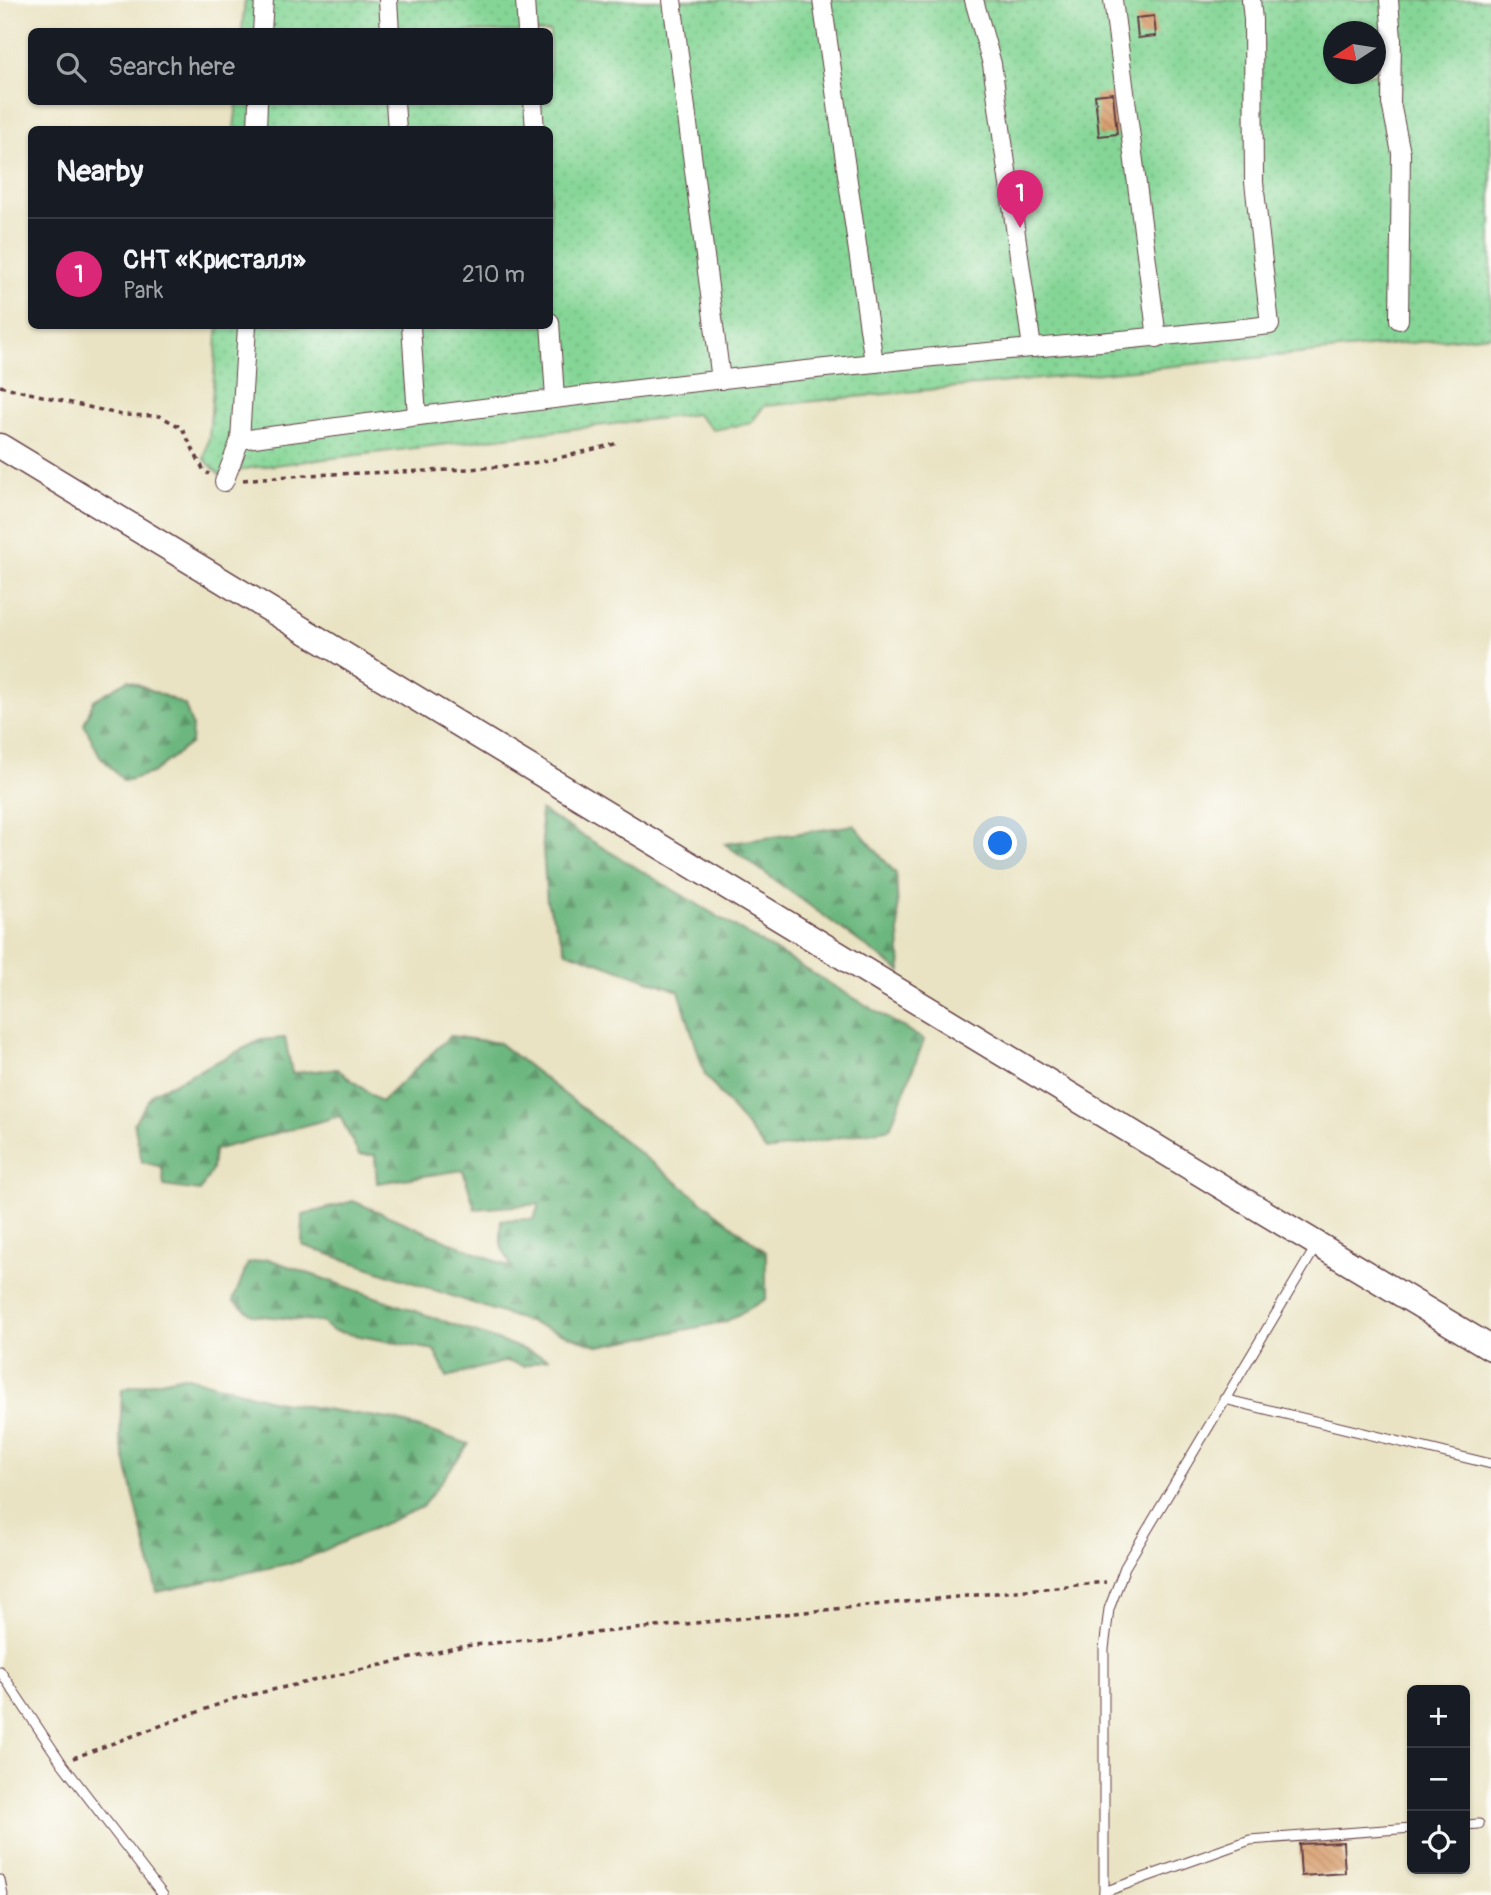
<!DOCTYPE html>
<meta charset="utf-8">
<style>
body{margin:0;font-family:Pangolin,sans-serif;background:#20242c;color:#f1f3f6}
.controls{position:absolute;right:21px;bottom:21px;display:grid;overflow:hidden;border-radius:10px;box-shadow:0 2px 5px #0004}
.controls button{width:63px;height:63px;display:grid;place-items:center;padding:0;border:0;border-bottom:2px solid #363941;background:#171b24;color:#f1f3f6;font:35px sans-serif}
.compass{position:absolute;left:1323px;top:21px;width:63px;height:63px;border-radius:50%;background:#171b24;box-shadow:0 2px 5px #0004;rotate:258deg}
.you{position:absolute;left:1001px;top:844px;width:24px;height:24px;margin:-18px;border:5px solid #fff;border-radius:50%;background:#1a73e8;box-shadow:0 0 0 10px #1a73e833}
.badge{display:grid;place-items:center;width:46px;height:46px;border-radius:50%;background:#db2777;color:#fff;font-size:23px;font-weight:700}
.pin{position:absolute;translate:-50% -58px;filter:drop-shadow(0 2px 4px #0008)}
.pin::after{content:'';position:absolute;top:37px;width:24px;height:21px;background:inherit;clip-path:polygon(0 0,100% 0,50% 100%)}
.list{margin:0;padding:0;list-style:none}
h2{display:flex;justify-content:space-between;align-items:center;height:91px;margin:0;padding:0 28px;font-size:30px}
h2 small{font-size:23px;font-weight:400;color:#9ea1a6}
.list li{display:grid;grid-template-columns:46px 1fr auto;gap:21px;align-items:center;box-sizing:border-box;height:112px;padding:0 28px;border-top:2px solid #363941}
.list b{display:block;font-size:26px;white-space:nowrap}
.list p{margin:0;font-size:23px;white-space:nowrap;color:#9ea1a6}
.list em{font-size:23px;font-style:normal;color:#9ea1a6}
.icon{flex:none;width:38px;height:38px;fill:none;stroke:currentColor;stroke-width:2;stroke-linecap:round;stroke-linejoin:round}
.map{position:relative;flex:none;width:1491px;height:1895px;overflow:hidden}
.search{position:absolute;background:#171b24;box-shadow:0 2px 5px #0004;left:28px;top:28px;width:525px;height:77px;display:flex;align-items:center;gap:18px;box-sizing:border-box;padding:0 24px;border-radius:10px;color:#9ea1a6;font-size:26px}
.panel{position:absolute;background:#171b24;box-shadow:0 2px 5px #0004;left:28px;top:126px;width:525px;height:203px;border-radius:10px}
.map>svg:first-child{display:block}
.green{fill:url(#green-dots);stroke:#687a60;stroke-width:2;fill-rule:evenodd}
.forest{fill:url(#forest-firs);stroke:#5b6b55;stroke-width:2}
.building{fill:url(#building-back-hatch)}
.lines{fill:none;stroke-linecap:round;stroke-linejoin:round}
.service-casing{stroke:#623c42;stroke-width:11}
.minor-casing{stroke:#623c42;stroke-width:20}
.secondary-casing{stroke:#623c42;stroke-width:27}
.path{stroke:#623c42;stroke-width:3.5;stroke-dasharray:5 5;stroke-linecap:butt}
.service{stroke:#fff;stroke-width:9}
.minor{stroke:#fff;stroke-width:18}
.secondary{stroke:#fff;stroke-width:24}
</style>
<div class="map">
<svg width="1491" height="1895" viewBox="0 0 1491 1895">
<defs>
<pattern id="green-dots" width="8" height="8" patternUnits="userSpaceOnUse" patternTransform="scale(1.75)"><rect width="8" height="8" fill="#85d696"/><path d="M2 2h.1M6 6h.1" fill="none" stroke="#74b781" stroke-width="1.8" stroke-linecap="round"/></pattern>
<pattern id="forest-firs" width="22" height="20" patternUnits="userSpaceOnUse" patternTransform="scale(1.75)"><rect width="22" height="20" fill="#6cb77f"/><path d="M5 1l3.5 6h-7zM16 11l3.5 6h-7z" fill="#5b9468"/></pattern>
<pattern id="building-back-hatch" width="6" height="6" patternUnits="userSpaceOnUse" patternTransform="scale(1.75)"><rect width="6" height="6" fill="#d69763"/><path d="M-1 5l2 2M0 0l6 6M5-1l2 2" fill="none" stroke="#b07b52"/></pattern>
</defs>
<rect width="100%" height="100%" fill="#fdfcf7"/>
<filter id="ink" filterUnits="userSpaceOnUse"><feTurbulence type="fractalNoise" baseFrequency=".0143" numOctaves="2"/><feDisplacementMap in="SourceGraphic" scale="14" xChannelSelector="R" yChannelSelector="G"/><feConvolveMatrix kernelMatrix="1 2 1 2 8 2 1 2 1" color-interpolation-filters="sRGB"/></filter>
<filter id="wash" filterUnits="userSpaceOnUse"><feTurbulence type="fractalNoise" baseFrequency=".00686" numOctaves="4" result="noise"/><feDisplacementMap in="SourceGraphic" scale="28" xChannelSelector="R" yChannelSelector="G"/><feGaussianBlur stdDeviation="1.57" result="paint"/><feColorMatrix in="noise" values="0 0 0 0 0 0 0 0 0 0 0 0 0 0 0 0 0 1.4 0 .05"/><feComposite in="paint" operator="in"/></filter>
<g filter="url(#wash)">
<rect width="100%" height="100%" fill="#e9e3c3"/>
<path class="green" d="M245,0H1491V335L764,406L751,423L713,430L696,414L250,468L221,476L204,459L209,437L218,326H550V130L234,129L237,102H550V32L242,31ZM1334,32H1376V74H1334Z"/>
<g class="forest">
<polygon points="128,680 185,705 192,726 191,743 152,773 124,781 100,756 84,724 94,700"/>
<polygon points="540,810 924,1040 890,1128 766,1151 705,1075 679,991 566,951 547,902"/>
<polygon points="854,825 896,874 901,972 725,844"/>
<polygon points="450,1036 499,1043 766,1252 766,1299 725,1322 599,1346 302,1245 303,1215 353,1201 512,1268 501,1245 501,1220 534,1219 539,1204 475,1209 463,1170 377,1183 375,1155 359,1155 340,1116 214,1150 212,1170 200,1191 164,1186 162,1167 142,1162 134,1123 153,1093 261,1040 285,1038 292,1073 337,1069 381,1102"/>
<polygon points="268,1259 548,1358 524,1366 506,1361 447,1377 434,1350 333,1331 321,1322 253,1315 233,1301 248,1263"/>
<polygon points="184,1376 274,1401 395,1420 469,1444 422,1507 300,1561 157,1592 120,1438 122,1389"/>
</g>
<g id="blocks">
<g class="building">
<polygon points="1154,16 1156,36 1138,38 1136,18"/>
<polygon points="1113,93 1117,134 1099,136 1095,95"/>
<polygon points="1343,1842 1345,1873 1301,1876 1299,1844"/>
</g>
</g>
</g>
<g filter="url(#ink)">
<use href="#blocks" fill-opacity="0" stroke="#623c42" stroke-width="2"/>
<g class="lines">
<defs>
<g id="service">
<polyline points="1224,1399 1491,1464"/>
<polyline points="0,1671 61,1762 163,1895"/>
<polyline points="1465,1825 1479,1824"/>
<polyline points="0,1880 3,1895"/>
<polyline points="1104,1892 1250,1840 1412,1828"/>
<polyline points="1104,1895 1104,1649 1109,1609 1125,1567 1317,1245"/>
</g>
<g id="minor">
<polyline points="388,0 390,32"/>
<polyline points="525,0 527,32"/>
<polyline points="672,0 721,380"/>
<polyline points="822,0 874,363"/>
<polyline points="974,0 992,64 1032,348"/>
<polyline points="1113,0 1157,338"/>
<polyline points="1389,0 1392,39 1391,103 1401,153 1399,320"/>
<polyline points="262,32 264,0"/>
<polyline points="395,102 397,130"/>
<polyline points="533,102 535,130"/>
<polyline points="257,130 258,102"/>
<polyline points="550,322 555,398"/>
<polyline points="411,326 417,416"/>
<path d="M240,440C452,411 663,384 875,363C1007,349 1139,340 1270,325L1254,182L1253,20L1251,0"/>
<polyline points="224,482 240,440 247,326"/>
</g>
<polyline id="secondary" points="0,446 1247,1202 1491,1348"/>
</defs>
<use href="#service" class="service-casing"/>
<use href="#minor" class="minor-casing"/>
<use href="#secondary" class="secondary-casing"/>
<g class="path">
<polyline points="0,386 122,415 160,416 182,428 204,471 209,474"/>
<path d="M243,480C336,470 431,475 525,464C557,460 588,450 619,443"/>
<polyline points="73,1758 233,1699 464,1646 1106,1582"/>
</g>
<use href="#service" class="service"/>
<use href="#minor" class="minor"/>
<use href="#secondary" class="secondary"/>
</g>
</g>
</svg>
<div class="controls">
<button>+</button>
<button>−</button>
<button><svg class="icon" aria-label="locate" viewBox="0 0 24 24"><circle cx="12" cy="12" r="6"/><path d="M12 2v4M12 18v4M2 12h4M18 12h4"/></svg></button>
</div>
<svg class="compass" viewBox="-18 -18 36 36"><path d="M0-13l5 13h-10z" fill="#e53935"/><path d="M0 13l5-13h-10z" fill="#9ea1a6"/></svg>
<div class="you"></div>
<div class="pin badge" style="left:1020px;top:228px">1</div>
<div class="search"><svg class="icon" aria-label="search" viewBox="0 0 24 24"><circle cx="10" cy="10" r="6"/><path d="M15 15l6 6"/></svg>Search here</div>
<section class="panel">
<h2>Nearby<small></small></h2>
<ul class="list">
<li><span class="badge">1</span><div><b>СНТ «Кристалл»</b><p>Park</p></div><em>210 m</em></li>
</ul>
</section>
</div>
